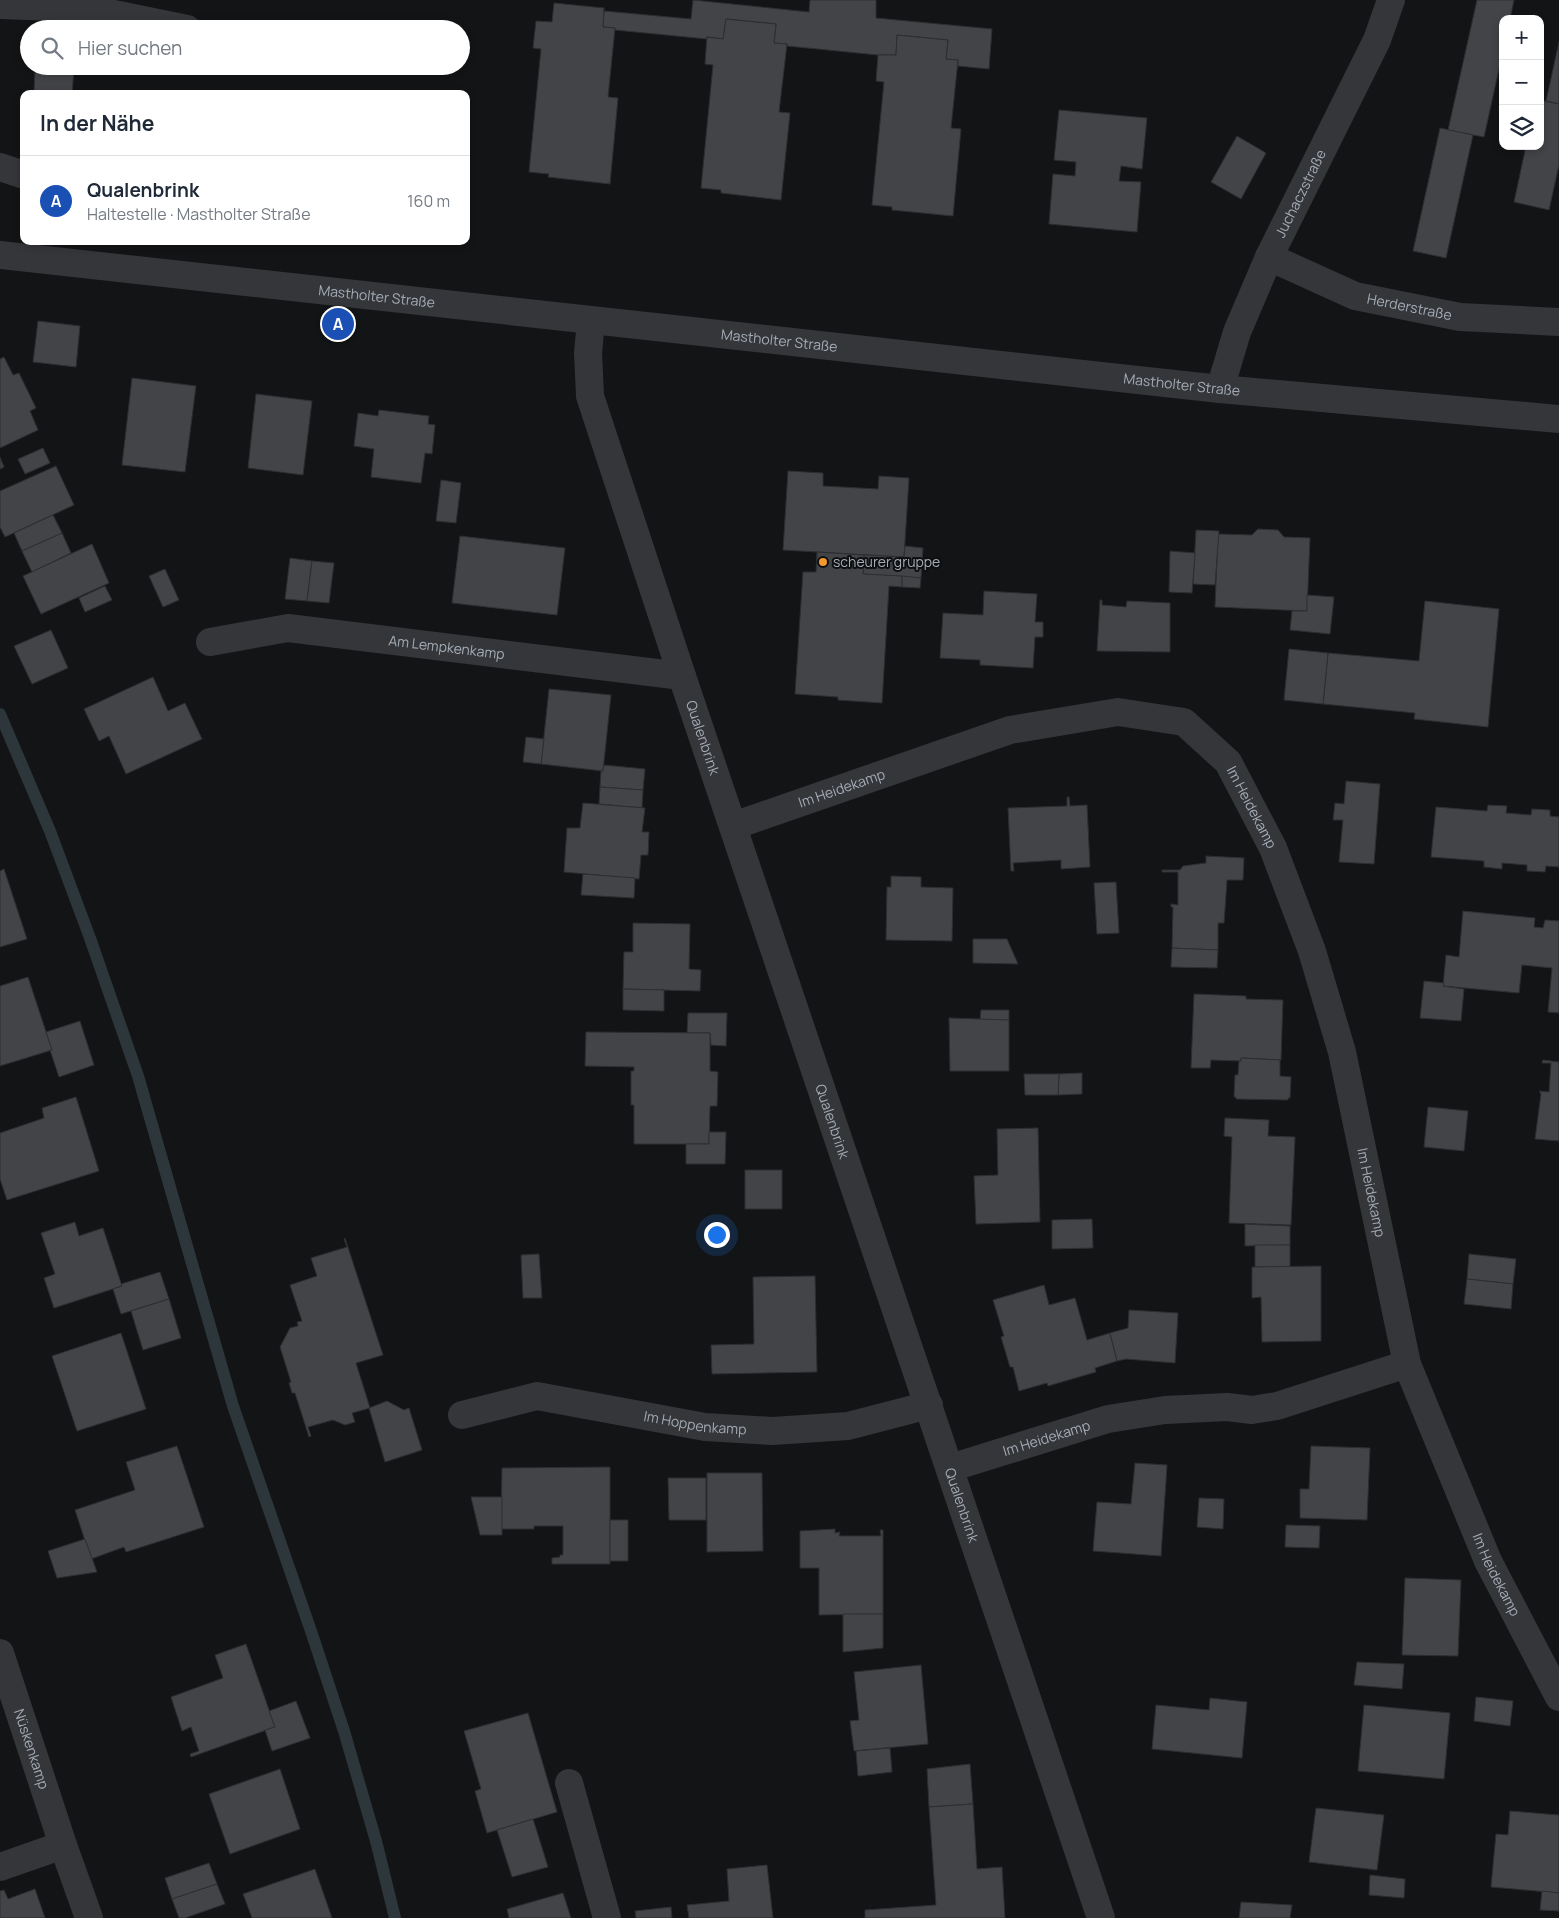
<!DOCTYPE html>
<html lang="de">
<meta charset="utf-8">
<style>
body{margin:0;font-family:Manrope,sans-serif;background:#f6f6f7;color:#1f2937}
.controls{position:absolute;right:15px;top:15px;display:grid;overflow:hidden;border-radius:10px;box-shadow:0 2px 8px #0003}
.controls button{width:45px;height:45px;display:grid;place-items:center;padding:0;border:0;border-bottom:1px solid #e0e1e3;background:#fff;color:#1f2937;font:25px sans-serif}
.you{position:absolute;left:716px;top:1234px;width:18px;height:18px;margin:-12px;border:4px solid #fff;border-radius:50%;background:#1a73e8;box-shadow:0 0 0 8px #1a73e833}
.badge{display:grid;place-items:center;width:32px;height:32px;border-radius:50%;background:#d93025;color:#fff;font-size:16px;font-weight:700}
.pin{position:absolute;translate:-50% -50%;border:2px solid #fff;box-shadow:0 1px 5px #0006}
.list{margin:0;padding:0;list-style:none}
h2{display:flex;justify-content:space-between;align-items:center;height:65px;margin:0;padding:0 20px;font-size:21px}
h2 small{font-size:16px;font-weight:400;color:#747a83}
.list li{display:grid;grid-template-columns:32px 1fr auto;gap:15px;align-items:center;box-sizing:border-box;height:90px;padding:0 20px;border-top:1px solid #e0e1e3}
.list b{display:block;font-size:19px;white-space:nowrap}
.list p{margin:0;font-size:16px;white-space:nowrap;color:#747a83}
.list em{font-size:16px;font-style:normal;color:#747a83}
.icon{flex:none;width:28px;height:28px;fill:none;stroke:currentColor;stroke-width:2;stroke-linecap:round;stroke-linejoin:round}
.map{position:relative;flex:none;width:1559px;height:1918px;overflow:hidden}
.search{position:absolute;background:#fff;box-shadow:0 2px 8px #0003;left:20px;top:20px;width:450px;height:55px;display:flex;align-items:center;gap:12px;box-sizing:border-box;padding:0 18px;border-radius:28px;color:#747a83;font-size:19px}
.panel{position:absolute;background:#fff;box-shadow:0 2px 8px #0003;left:20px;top:90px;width:450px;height:155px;border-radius:10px}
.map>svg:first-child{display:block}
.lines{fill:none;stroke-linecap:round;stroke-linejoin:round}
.stream{stroke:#2c363b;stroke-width:12}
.building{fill:#424448;stroke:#2d2e31}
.minor{stroke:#34363a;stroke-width:28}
.poi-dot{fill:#f4992d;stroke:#0e0f10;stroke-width:2}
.labels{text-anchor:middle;stroke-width:4;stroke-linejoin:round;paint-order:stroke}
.street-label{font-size:14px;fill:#a5acb6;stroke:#0e0f10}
.poi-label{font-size:14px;fill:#a5acb6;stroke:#0e0f10;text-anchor:start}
</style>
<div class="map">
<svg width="1559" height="1918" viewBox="0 0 1559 1918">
<rect width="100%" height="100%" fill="#131415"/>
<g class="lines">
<polyline class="stream" points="0,714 50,831 90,938 138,1076 233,1406 311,1631 344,1731 376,1841 395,1918"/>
</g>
<g class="building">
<polygon points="693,0 809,12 810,0 876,0 876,18 992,29 989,69 958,66 958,60 946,59 948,40 897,35 896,55 878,55 787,46 787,44 774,43 776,24 726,19 723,39 707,37 707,39 615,30 615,28 603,27 604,11 691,19"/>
<polygon points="1477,0 1514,0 1510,19 1503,19 1503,51 1484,137 1448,130"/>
<polygon points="554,3 604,8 603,27 615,28 608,97 618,98 610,184 548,177 549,174 529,172 541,49 533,48 536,21 552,22"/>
<polygon points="726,19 776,24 774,43 787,44 779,112 790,113 781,200 721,193 721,190 701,188 713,65 705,64 707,37 723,39"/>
<polygon points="897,35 948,40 946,59 958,60 951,128 961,129 953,216 892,210 892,207 872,205 884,82 876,81 878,55 896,55"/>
<polygon points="1559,42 1559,104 1546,101"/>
<polygon points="35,69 74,70 72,94 32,94 32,91 34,91"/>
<polygon points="72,92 110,93 110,94 72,94"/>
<polygon points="1540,100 1559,104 1559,165 1549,210 1514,202 1526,146 1540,146"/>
<polygon points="1059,110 1147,118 1142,169 1121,166 1119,181 1141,182 1137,232 1049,224 1053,174 1075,176 1076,162 1054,160"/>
<polygon points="1440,128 1473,135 1446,258 1413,251"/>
<polygon points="1237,136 1266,153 1241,199 1211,182"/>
<polygon points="38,321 80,326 76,367 33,362"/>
<polygon points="4,357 13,375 19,373 36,408 30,411 38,430 0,448 0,359"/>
<polygon points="132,378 196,386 185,472 122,465"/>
<polygon points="256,394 312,401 303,475 248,468"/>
<polygon points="379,410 429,416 428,424 435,425 432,454 425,453 421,483 371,477 374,449 354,446 358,413 378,416"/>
<polygon points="43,448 50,463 25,474 18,459"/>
<polygon points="0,457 4,467 0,469"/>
<polygon points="56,466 74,505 5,537 0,527 0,491"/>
<polygon points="788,471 823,473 823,486 878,489 879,476 909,478 904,557 783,550"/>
<polygon points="441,480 461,483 456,523 436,521"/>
<polygon points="53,515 62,533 22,551 14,533"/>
<polygon points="1258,529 1278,530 1284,537 1310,538 1307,611 1215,607 1218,534 1252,535"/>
<polygon points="1196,530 1219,531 1215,585 1193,584"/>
<polygon points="62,533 71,553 32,572 22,551"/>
<polygon points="460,536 565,548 557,615 452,603"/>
<polygon points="92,544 109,583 41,614 23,576"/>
<polygon points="905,546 923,548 921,578 863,574 864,555 904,557"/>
<polygon points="1170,551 1195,553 1192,593 1169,592"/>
<polygon points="817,552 864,555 863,574 902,576 902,587 889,586 882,703 838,700 838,697 795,694 803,572 816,572"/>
<polygon points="290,558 312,561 307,601 285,599"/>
<polygon points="312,561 334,563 329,603 307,601"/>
<polygon points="165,569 179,600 163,607 149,576"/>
<polygon points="902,576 921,578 920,588 902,587"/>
<polygon points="105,586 112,600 85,612 79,598"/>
<polygon points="984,591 1037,594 1035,622 1043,622 1043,637 1035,637 1033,668 980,665 980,660 940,658 943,613 983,615"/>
<polygon points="1307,595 1334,597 1330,634 1290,630 1292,611 1307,611"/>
<polygon points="1100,600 1102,600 1102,605 1126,607 1127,601 1170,603 1170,652 1097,651"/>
<polygon points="1425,601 1499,609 1488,727 1414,719 1415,713 1323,704 1328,653 1419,661"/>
<polygon points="51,630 68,668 32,684 14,646"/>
<polygon points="1289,649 1328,653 1323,704 1284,700"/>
<polygon points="153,677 168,711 185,703 202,739 126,774 109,736 99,741 84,709"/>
<polygon points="549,689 611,695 603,771 541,764"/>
<polygon points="526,737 544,739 541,764 523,762"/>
<polygon points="604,765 645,769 643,790 600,787 601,771 603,771"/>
<polygon points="1346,781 1380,784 1374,864 1339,862 1343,820 1333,820 1335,803 1344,804"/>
<polygon points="600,787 643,790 642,808 599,804"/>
<polygon points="1067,797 1069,797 1070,806 1087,805 1090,867 1061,869 1061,860 1013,863 1014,871 1011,871 1008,808 1067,806"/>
<polygon points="583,803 645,808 642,832 649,832 648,855 641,855 639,879 564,872 567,828 580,828"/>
<polygon points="1488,805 1507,806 1506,813 1531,815 1532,809 1550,810 1550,816 1559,817 1559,867 1546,866 1545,872 1527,871 1527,865 1502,863 1502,869 1484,867 1484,861 1431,857 1436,807 1487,811"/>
<polygon points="1206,856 1244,858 1243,880 1227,880 1224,923 1218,923 1218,950 1172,948 1173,907 1171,907 1171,904 1178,905 1178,872 1162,872 1162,870 1180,870 1183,866 1206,863"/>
<polygon points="4,869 27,939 0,947 0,871"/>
<polygon points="583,874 635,878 634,898 581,895"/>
<polygon points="891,876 921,877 921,887 953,888 952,941 886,940 887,887 891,887"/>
<polygon points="1116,882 1119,933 1097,934 1094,883"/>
<polygon points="1463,911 1535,918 1534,927 1543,928 1545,920 1559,921 1559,1013 1548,1012 1552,968 1522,965 1519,993 1443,986 1446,955 1459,957"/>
<polygon points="633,923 690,924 689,969 701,970 700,991 623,989 624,952 633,952"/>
<polygon points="973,939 1007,939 1018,964 973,963"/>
<polygon points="1172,948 1218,950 1217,968 1171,967"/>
<polygon points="28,977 52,1050 0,1066 0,986"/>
<polygon points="1424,981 1444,983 1443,986 1464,989 1461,1021 1420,1018"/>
<polygon points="623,989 664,990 664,1011 623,1010"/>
<polygon points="1194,994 1246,996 1246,999 1283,1000 1281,1060 1241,1058 1241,1061 1211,1060 1210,1068 1191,1068"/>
<polygon points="981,1010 1009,1010 1009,1020 980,1020"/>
<polygon points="688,1013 727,1013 726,1046 711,1045 710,1033 687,1033"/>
<polygon points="949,1018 1009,1020 1009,1071 950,1071"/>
<polygon points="80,1021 94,1065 59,1077 50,1050 52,1050 46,1032"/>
<polygon points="586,1032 710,1033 710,1071 718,1072 717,1106 710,1106 709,1144 634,1144 634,1105 631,1105 631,1071 634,1071 634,1067 585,1066"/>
<polygon points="1241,1058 1280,1060 1280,1076 1291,1077 1290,1098 1288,1098 1288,1100 1236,1099 1236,1097 1234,1097 1235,1075 1238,1075 1239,1061 1241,1061"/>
<polygon points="1543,1060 1559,1062 1559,1141 1535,1139 1541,1094 1539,1091 1549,1092 1551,1063 1542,1063"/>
<polygon points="1082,1073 1082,1094 1058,1095 1059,1074"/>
<polygon points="1024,1074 1059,1074 1058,1095 1025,1095"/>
<polygon points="76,1097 99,1171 7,1200 0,1179 0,1133 44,1118 42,1108"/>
<polygon points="1428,1107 1468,1111 1464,1151 1424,1147"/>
<polygon points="1225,1118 1269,1120 1268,1136 1295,1137 1291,1225 1229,1223 1232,1137 1224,1136"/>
<polygon points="1038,1128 1040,1222 976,1224 974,1176 998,1175 997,1129"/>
<polygon points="709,1132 726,1132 725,1164 686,1164 686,1144 709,1144"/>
<rect x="745" y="1170" width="37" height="39"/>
<polygon points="1092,1219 1093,1248 1052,1249 1052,1220"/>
<polygon points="75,1222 79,1236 103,1228 122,1286 54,1308 44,1278 55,1274 41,1233"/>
<polygon points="1245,1224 1290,1226 1290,1245 1245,1246"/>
<polygon points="345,1238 383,1355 356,1363 370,1408 352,1413 355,1422 345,1425 333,1420 308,1427 311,1436 309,1437 295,1393 292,1393 289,1383 291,1382 280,1347 290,1328 298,1326 297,1322 302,1321 290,1285 317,1276 311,1258 347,1247 344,1239"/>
<rect x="1255" y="1245" width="35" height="22"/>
<polygon points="539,1254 542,1298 523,1298 521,1255"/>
<polygon points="1469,1254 1516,1259 1513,1284 1467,1279"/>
<polygon points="1321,1266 1321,1341 1262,1342 1261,1297 1252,1298 1252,1267"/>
<polygon points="160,1272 169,1299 121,1314 113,1289 122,1286 121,1284"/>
<polygon points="815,1276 817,1372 712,1374 711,1345 754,1344 753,1277"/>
<polygon points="1467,1279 1513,1284 1511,1309 1464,1304"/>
<polygon points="1044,1285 1049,1305 1075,1298 1087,1340 1110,1333 1117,1361 1095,1368 1096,1372 1048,1386 1047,1383 1019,1391 1013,1367 1010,1367 1001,1337 1004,1336 993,1300"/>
<polygon points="169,1299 181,1338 143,1350 131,1311"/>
<polygon points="1129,1310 1178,1313 1175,1363 1126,1359 1117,1361 1110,1333 1128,1328"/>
<polygon points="121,1333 146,1409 77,1431 52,1356"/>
<polygon points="387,1401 404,1410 409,1408 422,1450 385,1462 369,1408"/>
<polygon points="177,1446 204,1527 126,1552 124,1547 91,1559 75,1510 135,1490 126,1462"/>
<polygon points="1311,1446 1370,1448 1367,1520 1300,1518 1300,1489 1309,1489"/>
<polygon points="1135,1463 1167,1465 1161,1556 1093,1551 1097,1502 1131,1504"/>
<polygon points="610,1467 610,1564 552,1564 552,1558 560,1557 560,1555 563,1555 563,1526 534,1526 534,1529 501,1529 502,1468"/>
<polygon points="707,1473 762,1473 763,1551 707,1552"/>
<polygon points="668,1478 706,1478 706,1520 669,1520"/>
<polygon points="471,1497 502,1497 502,1535 480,1535"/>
<polygon points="1199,1498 1224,1499 1223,1529 1197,1527"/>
<rect x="610" y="1520" width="18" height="41"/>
<polygon points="1286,1525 1320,1526 1319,1548 1285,1547"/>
<polygon points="835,1529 835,1533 840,1532 839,1536 881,1536 880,1530 883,1530 883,1614 819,1615 819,1568 800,1568 800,1531"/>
<polygon points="85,1539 97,1572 57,1578 48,1551"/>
<polygon points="1405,1578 1461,1580 1458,1656 1402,1655"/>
<polygon points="843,1614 883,1614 883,1648 843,1652"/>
<polygon points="246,1644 275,1727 191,1757 190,1754 199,1751 191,1727 182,1731 171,1697 223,1678 215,1655"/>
<polygon points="1357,1662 1404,1664 1402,1689 1354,1685"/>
<polygon points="921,1665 928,1744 854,1751 850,1721 859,1720 854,1672"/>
<polygon points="1476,1697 1513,1701 1510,1726 1474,1721"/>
<polygon points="1210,1698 1247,1702 1242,1758 1152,1749 1156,1705 1209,1710"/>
<polygon points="296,1701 310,1738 272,1751 265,1730 275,1727 269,1711"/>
<polygon points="1364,1705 1450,1713 1444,1779 1358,1771"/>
<polygon points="528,1713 557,1812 487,1833 475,1791 481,1789 464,1731"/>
<polygon points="890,1748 892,1772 858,1776 856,1751"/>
<polygon points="970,1764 973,1804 929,1807 927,1769"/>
<polygon points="280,1769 300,1829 230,1854 209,1794"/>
<polygon points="973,1804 977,1869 1002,1867 1005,1918 865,1918 865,1910 936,1905 929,1807"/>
<polygon points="1316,1808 1384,1815 1377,1870 1309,1862"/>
<polygon points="1510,1811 1559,1815 1559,1893 1491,1887 1496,1834 1508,1835"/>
<polygon points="533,1819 548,1867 512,1877 497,1830"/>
<polygon points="209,1863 217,1884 172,1899 165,1878"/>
<polygon points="767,1865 773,1918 689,1918 687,1905 729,1901 727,1869"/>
<polygon points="315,1869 332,1918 252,1918 243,1894"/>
<polygon points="1370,1875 1405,1879 1404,1898 1369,1895"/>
<polygon points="217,1884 225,1904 185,1918 179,1918 172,1899"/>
<polygon points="35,1889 45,1918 0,1918 0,1891 4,1890 8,1899"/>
<polygon points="1542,1891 1559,1893 1559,1911 1540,1910"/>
<polygon points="563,1893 571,1918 509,1918 507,1909"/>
<polygon points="1241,1902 1292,1905 1290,1918 1239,1918"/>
<polygon points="671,1907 672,1918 636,1918 635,1911"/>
</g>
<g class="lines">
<g class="minor">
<polyline points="0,5 85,8 187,29"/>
<polyline points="0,167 24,175"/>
<path id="s1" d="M0,255L1220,389L1559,419"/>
<path id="s2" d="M1269,257L1355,296L1460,317L1559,322"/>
<path id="s3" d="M591,321L588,353L590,396L682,676L1101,1918"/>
<path id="s4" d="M1220,389L1237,332L1269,257L1377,40L1391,0"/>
<path id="s5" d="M210,642L288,628L682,676"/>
<path id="s6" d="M733,826L1010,730L1118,712L1184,722L1228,762L1273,848L1312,951L1342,1052L1407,1364L1488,1561L1559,1697"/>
<path id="s7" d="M462,1415L537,1396L705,1427L773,1431L848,1426L929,1405"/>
<path id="s8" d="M950,1468L1108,1419L1165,1410L1227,1407L1252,1410L1277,1406L1407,1364"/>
<path id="s9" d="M0,1653L63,1845L89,1918"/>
<polyline points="569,1783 607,1918"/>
<polyline points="0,1867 63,1845"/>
</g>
</g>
<circle class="poi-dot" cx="823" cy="562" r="5"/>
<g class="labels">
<g class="street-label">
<text dy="5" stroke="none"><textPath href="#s4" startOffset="212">Juchaczstraße</textPath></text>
<text dy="5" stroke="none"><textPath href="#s1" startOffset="379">Mastholter Straße</textPath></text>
<text dy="5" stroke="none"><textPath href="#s2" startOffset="150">Herderstraße</textPath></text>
<text dy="5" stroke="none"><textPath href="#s1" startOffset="784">Mastholter Straße</textPath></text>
<text dy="5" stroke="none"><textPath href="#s1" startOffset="1189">Mastholter Straße</textPath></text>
<text dy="5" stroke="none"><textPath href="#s5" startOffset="239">Am Lempkenkamp</textPath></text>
<text dy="5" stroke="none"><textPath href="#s3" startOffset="435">Qualenbrink</textPath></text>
<text dy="5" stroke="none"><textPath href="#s6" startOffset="115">Im Heidekamp</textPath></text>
<text dy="5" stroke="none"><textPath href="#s6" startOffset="580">Im Heidekamp</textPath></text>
<text dy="5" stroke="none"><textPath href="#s3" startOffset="840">Qualenbrink</textPath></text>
<text dy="5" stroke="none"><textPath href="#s6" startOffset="985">Im Heidekamp</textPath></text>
<text dy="5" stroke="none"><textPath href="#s7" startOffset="238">Im Hoppenkamp</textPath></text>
<text dy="5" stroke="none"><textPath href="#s8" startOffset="101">Im Heidekamp</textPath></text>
<text dy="5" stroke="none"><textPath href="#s3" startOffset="1245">Qualenbrink</textPath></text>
<text dy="5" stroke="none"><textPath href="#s6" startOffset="1389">Im Heidekamp</textPath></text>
<text dy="5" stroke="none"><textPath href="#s9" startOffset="101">Nüskenkamp</textPath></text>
</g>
<g class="poi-label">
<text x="833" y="567">scheurer gruppe</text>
</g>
</g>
</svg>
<div class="controls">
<button>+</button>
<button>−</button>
<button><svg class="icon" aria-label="layers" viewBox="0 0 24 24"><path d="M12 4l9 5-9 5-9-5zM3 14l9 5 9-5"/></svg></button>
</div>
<div class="you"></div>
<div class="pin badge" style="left:338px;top:324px;background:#1a4fb4">A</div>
<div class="search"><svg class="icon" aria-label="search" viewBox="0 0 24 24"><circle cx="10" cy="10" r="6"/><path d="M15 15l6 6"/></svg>Hier suchen</div>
<section class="panel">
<h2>In der Nähe<small></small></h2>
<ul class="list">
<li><span class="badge" style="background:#1a4fb4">A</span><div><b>Qualenbrink</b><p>Haltestelle · Mastholter Straße</p></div><em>160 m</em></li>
</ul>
</section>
</div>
